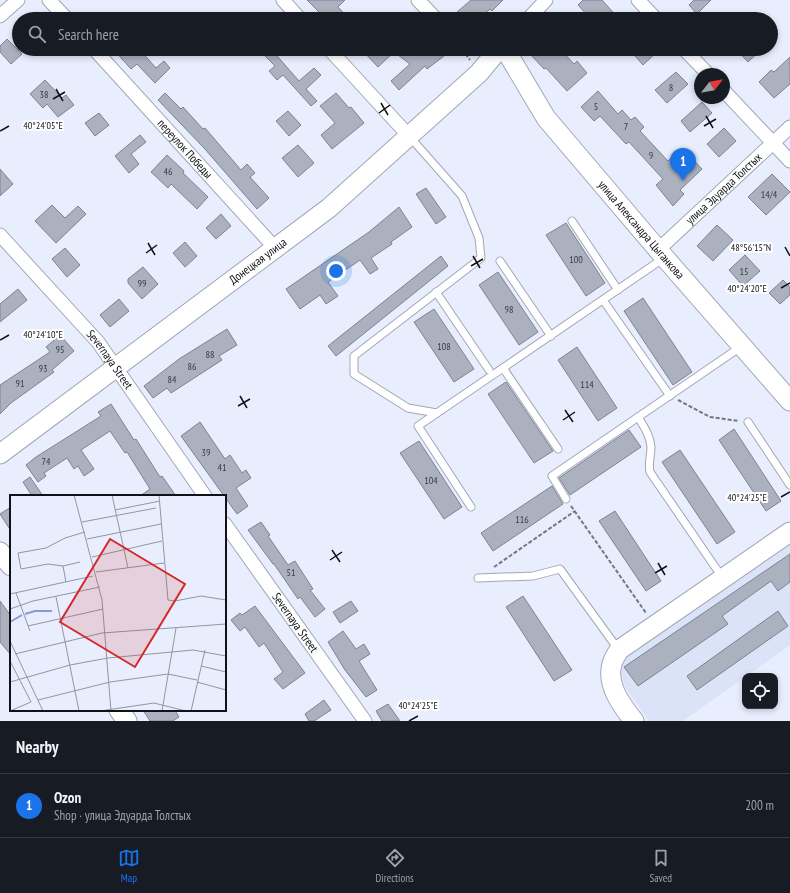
<!DOCTYPE html>
<meta charset="utf-8">
<style>
body{margin:0;font-family:"PT Sans Narrow",sans-serif;background:#242831;color:#f1f3f6}
.controls{position:absolute;right:12px;bottom:12px;display:grid;overflow:hidden;border-radius:8px;box-shadow:0 2px 6px #0003}
.controls button{width:36px;height:36px;display:grid;place-items:center;padding:0;border:0;border-bottom:1px solid #363941;background:#171b24;color:#f1f3f6;font:20px sans-serif}
.compass{position:absolute;left:694px;top:68px;width:36px;height:36px;border-radius:50%;background:#171b24;box-shadow:0 2px 6px #0003;rotate:59deg}
.you{position:absolute;left:336px;top:271px;width:14px;height:14px;margin:-10px;border:3px solid #fff;border-radius:50%;background:#1a73e8;box-shadow:0 0 0 6px #1a73e833}
.badge{display:grid;place-items:center;width:26px;height:26px;border-radius:50%;background:#1a73e8;color:#fff;font-size:13px;font-weight:700}
.pin{position:absolute;translate:-50% -33px;filter:drop-shadow(0 1px 2px #0008)}
.pin::after{content:'';position:absolute;top:21px;width:14px;height:12px;background:inherit;clip-path:polygon(0 0,100% 0,50% 100%)}
.list{margin:0;padding:0;list-style:none}
h2{display:flex;justify-content:space-between;align-items:center;height:52px;margin:0;padding:0 16px;font-size:17px}
h2 small{font-size:13px;font-weight:400;color:#9ea1a6}
.list li{display:grid;grid-template-columns:26px 1fr auto;gap:12px;align-items:center;box-sizing:border-box;height:64px;padding:0 16px;border-top:1px solid #363941}
.list b{display:block;font-size:15px;white-space:nowrap}
.list p{margin:0;font-size:13px;white-space:nowrap;color:#9ea1a6}
.list em{font-size:13px;font-style:normal;color:#9ea1a6}
.icon{flex:none;width:22px;height:22px;fill:none;stroke:currentColor;stroke-width:2;stroke-linecap:round;stroke-linejoin:round}
.map{position:relative;flex:none;width:790px;height:721px;overflow:hidden}
.search{position:absolute;background:#171b24;box-shadow:0 2px 6px #0003;left:12px;right:12px;top:12px;height:44px;display:flex;align-items:center;gap:10px;box-sizing:border-box;padding:0 14px;border-radius:22px;color:#9ea1a6;font-size:15px}
.sheet{height:116px;background:#171b24}
nav{display:flex;justify-content:space-around;align-items:center;box-sizing:border-box;height:56px;border-top:1px solid #363941;background:#171b24;font-size:11px;color:#9ea1a6}
nav a{display:grid;justify-items:center;gap:2px}
nav .on{color:#1a73e8}
.map>svg:first-child{display:block}
.built{fill:#dbe3f9}
.building{fill:#abb1bf;stroke:#7e8391}
.lines{fill:none;stroke-linecap:round;stroke-linejoin:round}
.lane-casing{stroke:#a2a7b5;stroke-width:9}
.street-casing{stroke:#a2a7b5;stroke-width:15}
.secondary-casing{stroke:#a2a7b5;stroke-width:21}
.path{stroke:#747781;stroke-width:2;stroke-dasharray:4 2;stroke-linecap:butt}
.lane{stroke:#fff;stroke-width:7}
.street{stroke:#fff;stroke-width:13}
.secondary{stroke:#fff;stroke-width:19}
.ticks{fill:none;stroke:#111217;stroke-width:1.5}
.labels{text-anchor:middle;stroke-width:4;stroke-linejoin:round;paint-order:stroke}
.number-label{font-size:10px;fill:#383a41}
.street-label{font-size:12px;fill:#111217;stroke:#fff}
.inset-river{fill:none;stroke:#899acb;stroke-width:2}
.inset-road{fill:none;stroke:#9296a1;stroke-width:1}
.view{fill:#d62828;fill-opacity:0.15;stroke:#d62828;stroke-width:2}
.inset-edge{fill:none;stroke:#111217;stroke-width:2}
.ticks-label{font-size:10px;text-anchor:middle;fill:#111217;stroke:#fff;stroke-width:4;stroke-linejoin:round;paint-order:stroke}
</style>
<div class="map">
<svg width="790" height="721" viewBox="0 0 790 721">
<rect width="100%" height="100%" fill="#e8eefd"/>
<polygon class="built" points="790,538 790,645 683,721 649,721 625,687 621,674 623,660 630,648"/>
<g class="building">
<polygon points="307,0 345,0 338,7 349,19 326,19"/>
<polygon points="471,0 503,0 492,11 490,9 479,19 464,19 457,12"/>
<polygon points="583,0 602,0 619,19 591,19 578,5"/>
<polygon points="694,0 711,0 697,14 689,5"/>
<polygon points="7,39 22,54 11,64 0,52 0,46"/>
<polygon points="113,49 139,49 156,68 164,61 170,68 155,83 137,64 131,69"/>
<polygon points="258,49 271,49 299,81 314,68 321,75 306,89 317,101 311,106 283,75 277,80 269,71 275,66"/>
<polygon points="361,49 422,49 427,55 435,49 439,49 444,56 427,69 425,66 399,90 391,81 410,64 394,52 378,67"/>
<polygon points="538,49 560,49 574,64 577,61 587,73 567,91 546,68 544,69 531,55"/>
<polygon points="629,49 660,49 643,65"/>
<polygon points="736,49 762,49 748,62"/>
<polygon points="790,57 790,84 774,98 759,82 771,70 774,72"/>
<polygon points="676,72 688,84 667,103 655,90"/>
<polygon points="45,80 62,98 66,95 74,105 58,117 47,104 43,108 30,94"/>
<polygon points="598,91 618,114 622,110 631,120 635,117 644,127 640,131 668,161 682,148 702,169 680,190 684,194 673,206 656,185 663,179 629,142 626,144 600,116 594,121 581,107"/>
<polygon points="165,93 181,109 183,107 203,129 205,128 241,170 247,164 255,173 250,177 269,198 257,209 204,148 158,100"/>
<polygon points="336,93 349,108 351,107 364,123 332,149 321,135 335,123 320,106"/>
<polygon points="702,102 712,113 690,132 681,121"/>
<polygon points="288,111 301,125 289,136 276,121"/>
<polygon points="99,113 109,125 95,136 85,123"/>
<polygon points="724,128 736,141 719,157 707,144"/>
<polygon points="140,135 146,142 131,154 139,164 129,173 115,156"/>
<polygon points="298,145 314,163 298,177 282,158"/>
<polygon points="167,155 184,171 183,173 208,197 197,209 171,184 168,188 151,172"/>
<polygon points="0,169 13,184 0,196"/>
<polygon points="772,174 790,192 766,215 748,197"/>
<polygon points="426,188 446,217 436,224 416,194"/>
<polygon points="52,205 65,218 78,206 86,214 56,243 35,221"/>
<polygon points="399,207 412,227 391,242 392,244 371,258 378,269 370,274 360,260 328,282 338,296 326,304 320,295 300,309 286,289 369,232"/>
<polygon points="221,214 231,226 216,239 206,228"/>
<polygon points="566,223 605,283 586,296 546,235"/>
<polygon points="717,225 733,240 713,261 697,246"/>
<polygon points="185,242 197,256 185,267 173,253"/>
<polygon points="65,248 80,265 67,277 52,259"/>
<polygon points="745,255 760,271 743,286 729,270"/>
<polygon points="441,256 448,266 336,356 328,346"/>
<polygon points="143,267 158,284 142,299 128,283 128,279"/>
<polygon points="498,272 538,332 519,345 479,285"/>
<polygon points="783,280 790,287 790,295 780,304 769,293"/>
<polygon points="18,289 27,300 0,322 0,304"/>
<polygon points="643,298 692,372 673,385 624,311"/>
<polygon points="119,299 129,311 110,327 100,315"/>
<polygon points="434,309 474,369 454,382 414,322"/>
<polygon points="227,329 237,345 219,356 222,360 171,393 167,388 153,398 144,386 179,359"/>
<polygon points="60,335 74,351 52,370 54,372 11,403 0,414 0,385 50,352 46,347"/>
<polygon points="577,347 617,408 598,421 558,360"/>
<polygon points="506,382 553,451 534,463 488,394"/>
<polygon points="111,404 134,440 136,439 160,477 162,476 176,496 140,496 150,489 127,452 125,453 110,431 81,450 94,469 84,476 78,466 74,469 67,458 44,473 46,476 38,482 26,465 36,457 101,416 98,412"/>
<polygon points="200,422 225,459 230,455 242,473 246,470 251,478 236,488 248,506 237,514 181,436"/>
<polygon points="734,429 781,501 766,511 719,440"/>
<polygon points="629,430 641,447 570,495 559,478"/>
<polygon points="419,441 462,507 444,519 400,453"/>
<polygon points="680,450 735,532 717,544 662,462"/>
<polygon points="30,477 43,496 32,496 23,482"/>
<polygon points="552,486 563,504 493,551 481,533"/>
<polygon points="11,507 11,531 0,514"/>
<polygon points="615,511 661,581 646,591 599,521"/>
<polygon points="261,522 270,535 268,536 288,565 295,561 313,589 310,590 325,609 315,617 300,597 298,599 274,564 273,564 248,530"/>
<polygon points="790,554 790,582 778,591 771,581 722,616 728,624 638,686 624,667"/>
<polygon points="523,596 572,670 554,681 506,607"/>
<polygon points="0,601 11,616 11,655 0,642"/>
<polygon points="351,601 358,611 340,623 333,612"/>
<polygon points="255,606 305,673 283,689 274,679 283,672 264,643 259,647 245,627 240,631 231,620 240,613 242,615"/>
<polygon points="778,611 788,626 697,690 687,676"/>
<polygon points="343,631 356,649 364,644 370,654 359,661 377,690 366,697 345,670 328,642"/>
<polygon points="324,700 331,710 314,721 309,721 305,714"/>
<polygon points="388,704 400,721 382,721 376,711"/>
<polygon points="143,710 175,710 179,717 173,721 150,721"/>
</g>
<g class="lines">
<defs>
<g id="lane">
<polyline points="409,136 462,196 479,238 481,258 354,356 354,374 408,408 437,413 664,258"/>
<polyline points="572,221 618,290"/>
<polyline points="500,261 551,336"/>
<polyline points="436,292 489,370"/>
<polyline points="603,300 670,396"/>
<polyline points="503,368 558,449"/>
<polyline points="437,413 418,426 471,507"/>
<path d="M638,417C644,427 650,435 651,447C651,456 648,463 650,472L722,577"/>
<polyline points="748,422 790,485"/>
<polyline points="566,499 552,476 742,346"/>
<polyline points="478,578 533,576 560,569 618,649"/>
</g>
<g id="street">
<polyline points="49,0 67,19"/>
<polyline points="283,0 300,19"/>
<polyline points="418,0 436,19"/>
<polyline points="638,0 656,19"/>
<polyline points="0,16 18,0"/>
<polyline points="528,19 546,0"/>
<path id="s1" d="M94,49L276,249"/>
<polyline points="329,49 409,136"/>
<polyline points="684,49 708,74"/>
<polyline points="724,91 790,161"/>
<path id="s2" d="M0,235L98,342L205,496"/>
<path id="s3" d="M658,250L790,127"/>
<path id="s4" d="M225,524L365,721"/>
</g>
<g id="secondary">
<path id="s5" d="M505,49L546,118L665,258L790,401"/>
<path id="s6" d="M0,454L329,208L479,73L499,49"/>
<polyline points="0,552 11,566"/>
<polyline points="119,710 127,721"/>
<path d="M634,721C622,706 606,685 612,664C613,659 617,654 619,650L790,532"/>
</g>
</defs>
<use href="#lane" class="lane-casing"/>
<use href="#street" class="street-casing"/>
<use href="#secondary" class="secondary-casing"/>
<g class="path">
<polyline points="462,49 470,60"/>
<polyline points="678,400 710,417 739,421"/>
<polyline points="571,506 646,613"/>
<polyline points="494,567 575,511"/>
</g>
<use href="#lane" class="lane"/>
<use href="#street" class="street"/>
<use href="#secondary" class="secondary"/>
</g>
<path class="ticks" d="M56,89L63,101M53,99L65,92M381,103L388,115M379,113L390,105M706,116L713,128M704,126L716,119M0,131L9,126M148,243L155,255M785,247L790,256M146,253L157,245M473,256L480,268M471,266L483,259M781,288L790,283M0,340L9,335M240,396L247,408M238,406L250,399M565,410L573,422M563,420L575,412M781,497L790,492M332,550L340,562M330,560L342,552M658,563L665,575M655,573L667,566M409,721L418,716"/>
<g class="labels">
<g class="number-label">
<text x="671" y="91">8</text>
<text x="44" y="98">38</text>
<text x="596" y="110">5</text>
<text x="626" y="130">7</text>
<text x="651" y="159">9</text>
<text x="168" y="175">46</text>
<text x="769" y="198">14/4</text>
<text x="576" y="263">100</text>
<text x="744" y="275">15</text>
<text x="142" y="287">99</text>
<text x="509" y="313">98</text>
<text x="444" y="350">108</text>
<text x="60" y="353">95</text>
<text x="210" y="358">88</text>
<text x="192" y="370">86</text>
<text x="43" y="372">93</text>
<text x="172" y="383">84</text>
<text x="20" y="387">91</text>
<text x="587" y="388">114</text>
<text x="206" y="456">39</text>
<text x="46" y="465">74</text>
<text x="222" y="471">41</text>
<text x="431" y="484">104</text>
<text x="522" y="523">116</text>
<text x="291" y="576">51</text>
</g>
<g class="street-label">
<text dy="4" stroke="none"><textPath href="#s1" startOffset="135">переулок Победы</textPath></text>
<text dy="4" stroke="none"><textPath href="#s3" startOffset="90">улица Эдуарда Толстых</textPath></text>
<text dy="4" stroke="none"><textPath href="#s5" startOffset="227">улица Александра Цыганкова</textPath></text>
<text dy="4" stroke="none"><textPath href="#s6" startOffset="322">Донецкая улица</textPath></text>
<text dy="4" stroke="none"><textPath href="#s2" startOffset="166">Severnaya Street</textPath></text>
<text dy="4" stroke="none"><textPath href="#s4" startOffset="121">Severnaya Street</textPath></text>
</g>
</g>
<g transform="translate(10 495)">
<rect width="216" height="216" fill="#e8eefd"/>
<path class="inset-river" d="M15,119L25,116H42M0,127L12,120"/>
<path class="inset-road" d="M64,0L92,105L101,216M102,0L118,73M149,0L158,105L165,106L191,101L216,105M105,15L150,6M72,27L146,13M77,44L151,29M82,62L152,46M70,67L53,71L38,69L11,74L8,58L36,53L55,43L75,37M53,71L56,87M86,77L154,68M6,98L20,136M0,99L83,81M46,102L69,216M0,114L23,106L90,92M18,131L93,114M0,146L33,216M5,159L92,138L216,129M0,166L21,207L0,216M191,171L216,177M0,187L60,170L98,163L183,155L216,161M187,187L216,195M28,205L100,187L158,179L187,185M90,216L144,208L176,216M152,216L166,133M181,216L195,155"/>
<path class="view" d="M100,44L175,89L125,172L50,127Z"/>
<rect width="216" height="216" class="inset-edge"/>
</g>
<g class="ticks-label">
<text x="43" y="129">40°24'05"E</text>
<text x="751" y="251">48°56'15"N</text>
<text x="747" y="292">40°24'20"E</text>
<text x="43" y="338">40°24'10"E</text>
<text x="747" y="501">40°24'25"E</text>
<text x="418" y="709">40°24'25"E</text>
</g>
</svg>
<div class="controls">
<button><svg class="icon" aria-label="locate" viewBox="0 0 24 24"><circle cx="12" cy="12" r="6"/><path d="M12 2v4M12 18v4M2 12h4M18 12h4"/></svg></button>
</div>
<svg class="compass" viewBox="-18 -18 36 36"><path d="M0-13l5 13h-10z" fill="#e53935"/><path d="M0 13l5-13h-10z" fill="#9ea1a6"/></svg>
<div class="you"></div>
<div class="pin badge" style="left:683px;top:181px">1</div>
<div class="search"><svg class="icon" aria-label="search" viewBox="0 0 24 24"><circle cx="10" cy="10" r="6"/><path d="M15 15l6 6"/></svg>Search here</div>
</div>
<section class="sheet">
<h2>Nearby<small></small></h2>
<ul class="list">
<li><span class="badge">1</span><div><b>Ozon</b><p>Shop · улица Эдуарда Толстых</p></div><em>200 m</em></li>
</ul>
</section>
<nav>
<a class="on"><svg class="icon" aria-label="map" viewBox="0 0 24 24"><path d="M3 6l6-2 6 2 6-2v14l-6 2-6-2-6 2zM9 4v14M15 6v14"/></svg>Map</a>
<a><svg class="icon" aria-label="directions" viewBox="0 0 24 24"><path d="M12 3l9 9-9 9-9-9zM9 14v-3h6M13 9l2 2-2 2"/></svg>Directions</a>
<a><svg class="icon" aria-label="saved" viewBox="0 0 24 24"><path d="M7 4h10v16l-5-4-5 4z"/></svg>Saved</a>
</nav>
